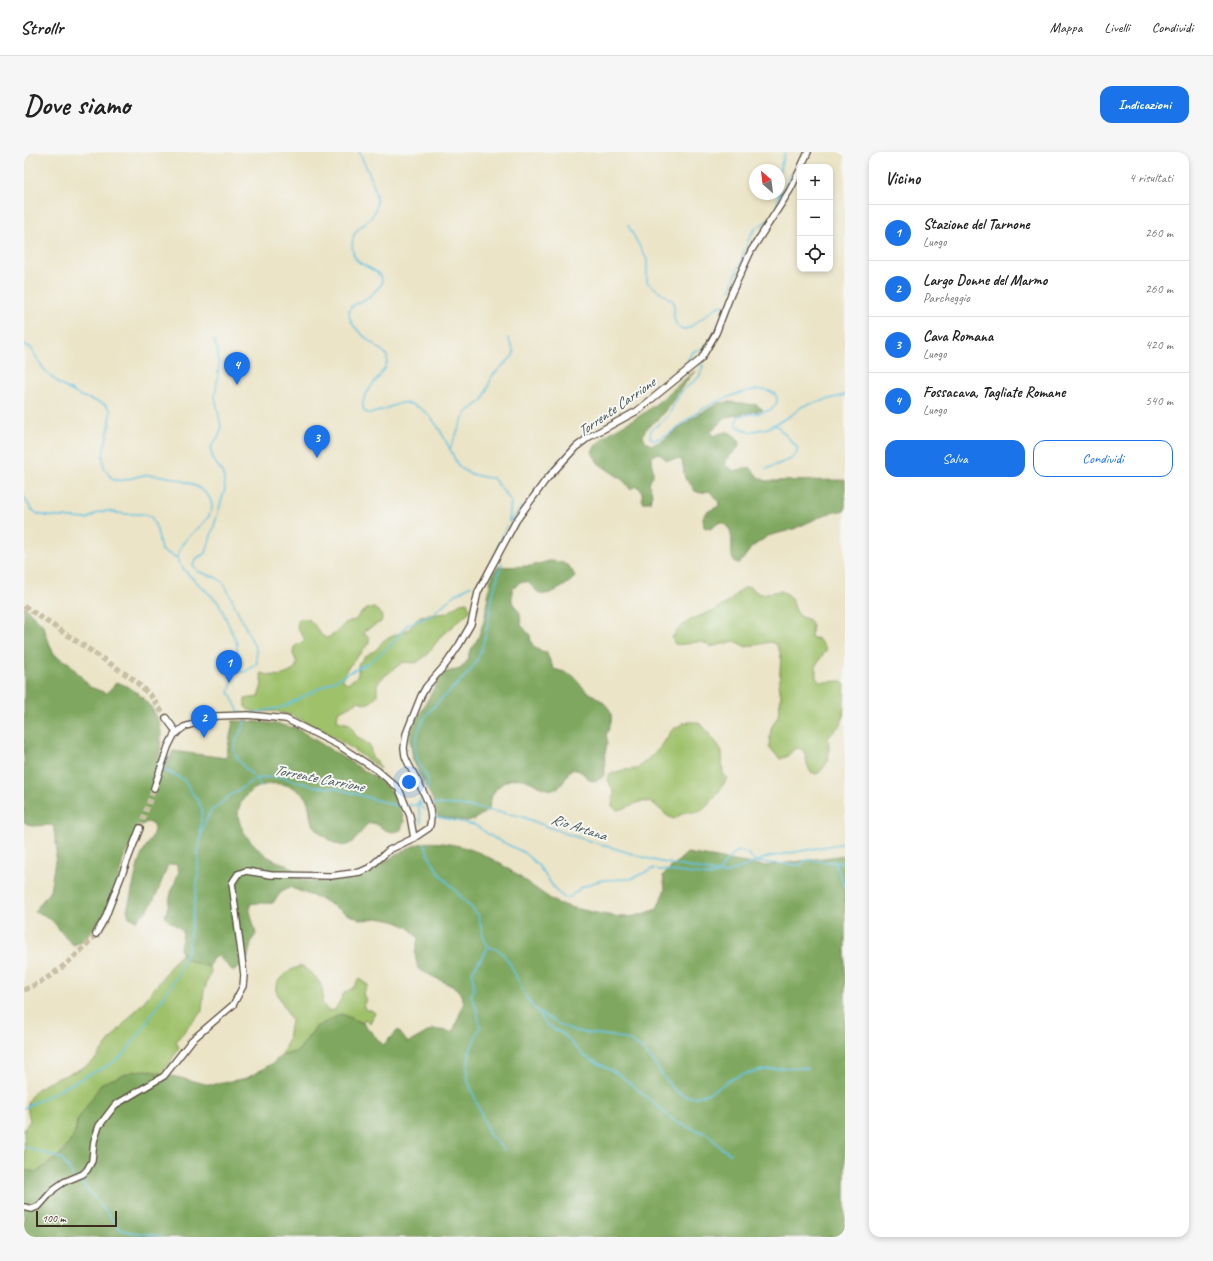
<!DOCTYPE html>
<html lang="it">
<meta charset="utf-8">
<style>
body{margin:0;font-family:Caveat,sans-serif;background:#f6f6f6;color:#222}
.controls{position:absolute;right:12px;top:12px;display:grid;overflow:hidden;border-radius:8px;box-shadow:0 2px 6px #0003}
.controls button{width:36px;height:36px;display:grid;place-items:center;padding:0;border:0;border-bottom:1px solid #e0e0e0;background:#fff;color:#222;font:20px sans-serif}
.compass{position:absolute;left:725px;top:12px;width:36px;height:36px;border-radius:50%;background:#fff;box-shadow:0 2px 6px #0003;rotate:332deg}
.scale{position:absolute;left:12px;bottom:10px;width:81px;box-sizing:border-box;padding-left:4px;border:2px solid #3b2a1e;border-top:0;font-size:11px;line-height:14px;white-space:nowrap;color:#3b2a1e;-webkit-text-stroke:3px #f6f6f2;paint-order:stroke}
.you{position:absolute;left:385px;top:630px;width:14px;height:14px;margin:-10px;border:3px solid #fff;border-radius:50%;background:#1a73e8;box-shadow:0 0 0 6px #1a73e833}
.badge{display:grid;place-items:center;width:26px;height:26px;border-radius:50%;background:#1a73e8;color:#fff;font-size:13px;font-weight:700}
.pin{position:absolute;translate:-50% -33px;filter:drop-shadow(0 1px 2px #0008)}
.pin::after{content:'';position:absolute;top:21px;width:14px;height:12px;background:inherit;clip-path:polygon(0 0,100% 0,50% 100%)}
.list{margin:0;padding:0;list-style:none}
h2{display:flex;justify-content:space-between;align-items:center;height:52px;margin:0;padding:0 16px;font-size:17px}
h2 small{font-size:13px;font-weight:400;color:#767676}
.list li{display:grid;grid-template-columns:26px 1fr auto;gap:12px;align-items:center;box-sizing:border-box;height:56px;padding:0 16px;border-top:1px solid #e0e0e0}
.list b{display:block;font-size:15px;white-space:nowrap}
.list p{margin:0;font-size:13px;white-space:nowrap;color:#767676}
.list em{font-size:13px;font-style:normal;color:#767676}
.actions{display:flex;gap:8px;padding:12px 16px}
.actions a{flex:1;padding:9px 0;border:1px solid #1a73e8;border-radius:12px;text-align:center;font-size:14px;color:#1a73e8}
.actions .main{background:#1a73e8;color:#fff}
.icon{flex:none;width:22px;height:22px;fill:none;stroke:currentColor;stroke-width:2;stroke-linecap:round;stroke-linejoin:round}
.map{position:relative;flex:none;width:821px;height:1085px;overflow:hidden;border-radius:12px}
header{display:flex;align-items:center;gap:24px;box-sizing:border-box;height:56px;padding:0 20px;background:#fff;border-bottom:1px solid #e0e0e0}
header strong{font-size:19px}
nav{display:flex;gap:22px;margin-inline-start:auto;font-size:14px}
.intro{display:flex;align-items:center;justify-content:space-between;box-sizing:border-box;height:96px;padding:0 24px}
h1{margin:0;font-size:28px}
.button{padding:10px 18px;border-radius:12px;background:#1a73e8;color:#fff;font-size:14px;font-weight:700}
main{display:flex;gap:24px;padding:0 24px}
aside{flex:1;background:#fff;border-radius:12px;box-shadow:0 2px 6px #0003}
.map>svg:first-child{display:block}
.green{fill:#9fc16a;stroke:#6d7644}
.forest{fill:#7fa75e;stroke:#5d683e}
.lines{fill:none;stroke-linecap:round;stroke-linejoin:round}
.stream{stroke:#64c3e2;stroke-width:1.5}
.minor-tunnel{stroke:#c8bfa5;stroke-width:5.5;stroke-dasharray:5.5 3;stroke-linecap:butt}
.minor-casing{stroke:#554637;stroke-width:8}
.minor{stroke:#fff;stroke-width:5.5}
.labels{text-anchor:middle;stroke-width:4;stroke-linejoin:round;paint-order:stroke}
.water-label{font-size:15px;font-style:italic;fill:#475859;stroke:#f6f6f2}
</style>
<header>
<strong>Strollr</strong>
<nav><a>Mappa</a><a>Livelli</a><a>Condividi</a></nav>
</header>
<div class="intro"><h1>Dove siamo</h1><a class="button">Indicazioni</a></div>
<main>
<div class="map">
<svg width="821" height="1085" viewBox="0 0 821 1085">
<rect width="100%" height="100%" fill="#f6f6f2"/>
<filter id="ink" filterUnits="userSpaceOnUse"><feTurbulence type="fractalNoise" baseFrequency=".025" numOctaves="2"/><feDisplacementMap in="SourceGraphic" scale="8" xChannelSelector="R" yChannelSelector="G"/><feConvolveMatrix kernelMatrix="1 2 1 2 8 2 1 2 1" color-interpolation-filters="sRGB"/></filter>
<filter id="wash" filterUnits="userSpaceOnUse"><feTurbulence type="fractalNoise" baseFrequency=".012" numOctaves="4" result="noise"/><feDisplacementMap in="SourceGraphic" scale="16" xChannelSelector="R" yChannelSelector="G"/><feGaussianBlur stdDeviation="0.9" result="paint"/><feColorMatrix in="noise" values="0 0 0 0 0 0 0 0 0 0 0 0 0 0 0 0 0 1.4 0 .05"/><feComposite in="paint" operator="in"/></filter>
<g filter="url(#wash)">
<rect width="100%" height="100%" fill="#ebe4c7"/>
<g class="green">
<path d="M725,435L736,442L757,439L763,442L768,447L772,459L777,465L784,467L788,472L787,485L794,487L803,497L792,513V526L798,530L817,529L821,533L819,566L817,572L804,586C806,600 806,613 793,622L787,620C781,613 784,604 778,597L772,596L762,605L756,607L745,595L747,576L754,564L757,545L755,532L757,506L756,500L752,492L746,490L722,495L711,489L686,495C676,484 664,495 651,492L648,486C660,464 685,464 703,451C712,445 714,436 725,435Z"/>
<path d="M443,450L446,457L445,460L418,483L402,504L392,511L379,510L357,527L353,533V543L347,550L341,552L335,549L314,560L313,569L326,572L332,584L346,593L348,606L353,610L356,617C329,596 288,568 255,560C245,557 227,565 221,554V547L234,545L238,533L237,521C248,525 263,525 271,516L273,511L269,502L270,495L281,488L273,474L275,467C292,463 291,483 303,486L312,481L321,471L331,468L337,461L343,457L350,456C355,460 360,463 357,470L340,479V482L345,485V491L322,518L319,528L324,532L334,523V513L340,505L352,498L360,488L385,477L396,464L424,461L436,451Z"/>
<path d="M666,570H673L679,574L695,594L698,600L699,621L703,626L693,643L680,657L674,660H661L650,667C639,664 635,652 624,650C613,648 603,657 593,658L588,654L590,641L584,628L586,622L599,618L613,617L637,595L648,578L660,571Z"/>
<path d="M157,802L162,808L185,815L187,819L180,839L178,859L152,889L155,896L144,914L136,921L122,918L53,969C51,994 32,1006 13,1020L1,1019L0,978L6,968C4,961 2,953 5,947C16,927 52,923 68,910C76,904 81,894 87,887C102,868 119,852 133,833C142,822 147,811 157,802Z"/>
<path d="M278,814C292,825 302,831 298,851L304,859L311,858L320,841L329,836L335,827L344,833L339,842L342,848L339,854L342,858H347L351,861L346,871L341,867L339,871L317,862L292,875L274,899L257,904L264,889L267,868L252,839C250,827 267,816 278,814Z"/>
</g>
<g class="forest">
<path d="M671,219C657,234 647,254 633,268C627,273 620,277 619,284L622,290L627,293L638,289L670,265L695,251L705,250L733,253L739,258L702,265L687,279L688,282L690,284C703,278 706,278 716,290C715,300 702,303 701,313L710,319L726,315L734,325L742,329L821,328V358L802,362L770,377L744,384L728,395L716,411C698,412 719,378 696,370L686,377L680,375L679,365L683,360L695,354L694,348L685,339L676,341L671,339L668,334L661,327L658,308L653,307L643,308L634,301L628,304L629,323L625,331L628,341L626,350H619C617,345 620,340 615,336L612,334L606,337L600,329L574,311L568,300C575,282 606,271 620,261C638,248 654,233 671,219Z"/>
<path d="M525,409C538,409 547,412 551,425C545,432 526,444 517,442C512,440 508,433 503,430H496L488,438V450L496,461L497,473L506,483C507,494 511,498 522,500L530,517C536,519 543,520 548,523C554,527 557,535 563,539C583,552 595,559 582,583C585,591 582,594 581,602C579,615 587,628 567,629C559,623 557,616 546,618C542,624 539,635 531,637C520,640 509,629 499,627C479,624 465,640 465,658L449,668L442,669L415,665L411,661L409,648L389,608L386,585L389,574L417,524L422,520L436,517L444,508L445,501L454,486L461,466L466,430L470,420L474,415L507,414Z"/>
<path d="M0,454L19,473L27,496L31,503L45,511L66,535L82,541L88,536L92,530C114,536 136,559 137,581C138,595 133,607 137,621L140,620L149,599L202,606L209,569C231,569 251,571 272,576L352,626L374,644L380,669L377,678C364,683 361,677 350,671L343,672C336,681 329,696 316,693C306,691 291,678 287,668C285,661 286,651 281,645C265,626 234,628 220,646C204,667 225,690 243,704C249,709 258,710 265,714C270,717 275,724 279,729C296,728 312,731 327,726C350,719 368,703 389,694C400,689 413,690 425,692C469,699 494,726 530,749C539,755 589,765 600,765C612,765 622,761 633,757L641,737L639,723L663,701L741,714L821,703V1085H0V1018L13,1020L41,999L52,979L53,969L78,931L110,919L122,918L186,933L223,926L249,911L257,904L274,899L292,875L317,862L339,871L359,893L374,878L384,891L409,877L429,880L440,850L434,837L394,817L391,802L394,786L384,775L370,769L354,766L339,768L325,763L299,748L265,735L258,739L249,751C241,752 234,750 226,752V759L232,782L228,788L222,812L209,819L194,804L188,807L185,815C174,811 156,810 156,795C157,790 159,785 159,779L141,766L147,741L155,719L152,712L144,713C135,733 132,755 112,768L105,765L103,758C109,740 111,716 119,700C124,689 131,685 130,672L123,670L116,674L111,687L99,707L92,738L81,760L63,786L50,793C33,782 34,764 10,760L26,739L33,697L29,673L7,674L0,670Z"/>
</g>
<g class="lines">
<g class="stream">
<path d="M335,0C342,14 357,43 351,59C345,76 324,72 329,100C332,118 358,113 358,132L345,145L328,154C315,171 350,191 362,202C371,219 332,239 340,258C345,268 369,251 379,251C387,251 395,255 401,260C414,271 420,286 428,301C430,305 432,311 435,314C441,322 460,326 469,326L487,349L485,370"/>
<polyline points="755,20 761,0"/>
<polyline points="755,31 755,41"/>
<polyline points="755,46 768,21"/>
<polyline points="753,54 755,42"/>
<polyline points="604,73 623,108 623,130 650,150 650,166 653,174 660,177 665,176 693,155 700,153"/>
<polyline points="706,138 726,84 731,77 744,68"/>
<polyline points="190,188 193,198 195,215 191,244 197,275 195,284 188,293 187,298 189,308 199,320 201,337 182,401 173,406 169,412 173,419 193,426 200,431 232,497 233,511 221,520 212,519"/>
<path d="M0,192L7,196L19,216L35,232L57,244L82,253L86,258V272L79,302L80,316L88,327C100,332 111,323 123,323C141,322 195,333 187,360C181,377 151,386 154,410L165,423L195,451L213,492L214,514L205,540L215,560L220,561"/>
<polyline points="664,207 672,208"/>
<path d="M675,211L679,214L675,225L657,240L644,264L627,278L626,285L629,288C645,286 658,271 671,262C685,252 728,232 745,239C749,240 753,243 753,247C754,264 723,260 714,265L712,271L713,274L725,280L744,276L766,264L779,254L821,243"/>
<polyline points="646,229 662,213 668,200 680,196 683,191"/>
<polyline points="426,297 441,262 459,248 468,224 489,204 490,200 484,186"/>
<polyline points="742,317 767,307 773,301 773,295 753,274 748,273"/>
<polyline points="520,326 540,304"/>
<polyline points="0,345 7,357 14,362 23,364 63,367 75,360 83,359 100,362 120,362 127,364 133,378 137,398 154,406"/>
<polyline points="485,370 500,354"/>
<polyline points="473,396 483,374"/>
<polyline points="229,561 259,555 344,511 366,494 383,473 406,464 431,443 447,433"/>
<path d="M223,566C208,598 202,597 229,624"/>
<polyline points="144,605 140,618 159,627 173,648 178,657 176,681"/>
<polyline points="233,629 237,635"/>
<path d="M402,640C410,624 395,618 392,604C390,596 392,586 395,578C404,552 433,537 448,516C463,496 464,461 470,438C472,429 475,420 478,411"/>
<polyline points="394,651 397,671"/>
<polyline points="394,651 401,658"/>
<polyline points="394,651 399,651"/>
<polyline points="409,652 435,653 496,664 543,682 632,709 701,722 744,705 821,691"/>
<path d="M408,664L451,673L470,686L499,700L514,713L533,740L541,746L546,745L558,735L571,730L580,728L606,727L629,717L687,724C701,720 702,701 717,699L723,701L732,710L777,713L782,708L821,711"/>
<path d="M400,691L406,706L415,721L454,763L462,793C467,797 474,796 478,801C494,817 496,846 515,860C525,867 540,876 552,879C579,885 601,879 622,901C637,915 645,945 669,945C684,945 698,932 710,926C728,918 765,913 784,917"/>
<polyline points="811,712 821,734"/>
<polyline points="464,796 448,820 450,837 447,844 453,858 456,875 446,899 444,914 444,929 465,982 480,998"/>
<polyline points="514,860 523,873 539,882 560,904 596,923 652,970 685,983 697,996 707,1002"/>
<polyline points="0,956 90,910 101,901 118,878 152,826 164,797 174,726 174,703 178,678 186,660 204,645 231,627 245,625 257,625 293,635 311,636 373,654 392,653 399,645"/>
<polyline points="0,994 38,1007 50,1025"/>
<path d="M52,1028L55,1027L96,1077C109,1083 123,1080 137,1085"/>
</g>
</g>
</g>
<g filter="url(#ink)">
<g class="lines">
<g class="minor-tunnel">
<polyline points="0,454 109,527 127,544 142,566"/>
<polyline points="116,676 130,636"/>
<path d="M0,838C29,826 52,805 72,782"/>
</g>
<defs>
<g id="minor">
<polyline points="777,15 784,0"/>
<polyline points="142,566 153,581"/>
<polyline points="130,636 144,595 150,583 160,575 193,564 224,563 262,567 314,593 353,618 375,637 386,664 390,686"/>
<polyline points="72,782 81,766 116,676"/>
<path d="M0,1055L8,1057L15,1054L30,1037L40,1030L59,1022L63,1018L68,1009L70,989L75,974L91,953L140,924L168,888L209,853L219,834L220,823L208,731L214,722L222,719L247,723L307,724L336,720L345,716L365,698L390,686L405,676C414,654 388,624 381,604L380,596L382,582L397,544L402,535L422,512L435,493L447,472L454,440L492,369L521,329L552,295L565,285L613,259L677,207L692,181L707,142L727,99L766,38L776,18"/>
</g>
</defs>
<use href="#minor" class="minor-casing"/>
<use href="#minor" class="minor"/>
</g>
</g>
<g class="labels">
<g class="water-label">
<text transform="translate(592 255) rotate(-35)" y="5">Torrente Carrione</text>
<text transform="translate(295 626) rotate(11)" y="5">Torrente Carrione</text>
<text transform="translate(555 675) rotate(18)" y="5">Rio Artana</text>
</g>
</g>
</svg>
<div class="controls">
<button>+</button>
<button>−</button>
<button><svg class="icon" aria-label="locate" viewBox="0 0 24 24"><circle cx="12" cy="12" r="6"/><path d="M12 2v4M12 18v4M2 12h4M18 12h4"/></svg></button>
</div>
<svg class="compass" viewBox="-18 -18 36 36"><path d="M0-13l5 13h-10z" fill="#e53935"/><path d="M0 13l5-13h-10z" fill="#767676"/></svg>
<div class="scale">100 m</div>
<div class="you"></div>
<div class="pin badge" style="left:205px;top:531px">1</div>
<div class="pin badge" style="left:180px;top:586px">2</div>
<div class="pin badge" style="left:293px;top:306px">3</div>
<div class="pin badge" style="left:213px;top:233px">4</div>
</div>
<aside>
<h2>Vicino<small>4 risultati</small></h2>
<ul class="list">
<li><span class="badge">1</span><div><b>Stazione del Tarnone</b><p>Luogo</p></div><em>260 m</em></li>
<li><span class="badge">2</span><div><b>Largo Donne del Marmo</b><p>Parcheggio</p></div><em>260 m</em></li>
<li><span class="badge">3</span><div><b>Cava Romana</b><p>Luogo</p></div><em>420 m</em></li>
<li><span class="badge">4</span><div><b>Fossacava, Tagliate Romane</b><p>Luogo</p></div><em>540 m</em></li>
</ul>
<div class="actions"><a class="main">Salva</a><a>Condividi</a></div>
</aside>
</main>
